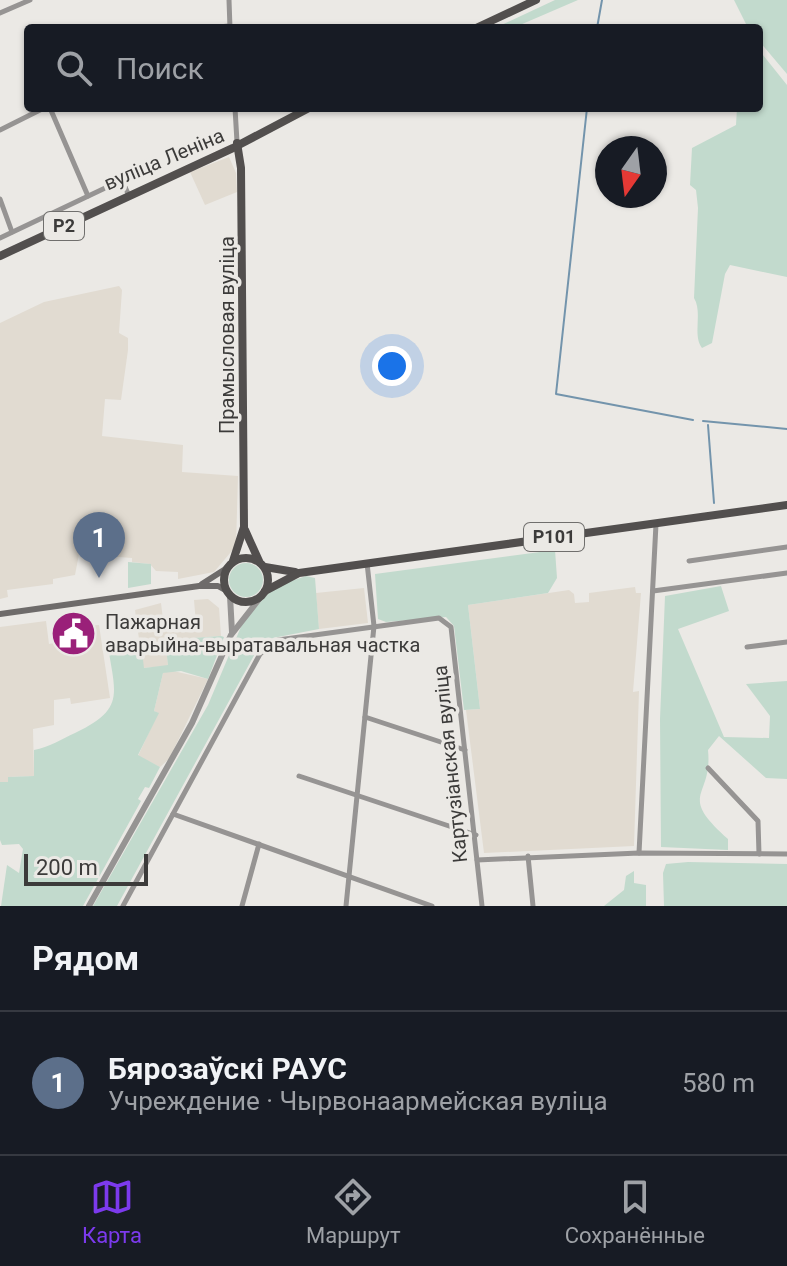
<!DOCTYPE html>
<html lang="ru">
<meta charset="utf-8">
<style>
body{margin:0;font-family:Roboto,sans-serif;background:#20242c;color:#f1f3f6}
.compass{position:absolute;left:595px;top:136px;width:72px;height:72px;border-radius:50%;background:#171b24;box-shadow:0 2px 6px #0004;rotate:194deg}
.scale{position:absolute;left:24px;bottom:20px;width:124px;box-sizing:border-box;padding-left:8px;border:4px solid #3c3b3a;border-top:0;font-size:22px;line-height:28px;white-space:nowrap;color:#3c3b3a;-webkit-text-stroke:6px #ebe9e5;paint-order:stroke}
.you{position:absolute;left:392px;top:366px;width:28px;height:28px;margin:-20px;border:6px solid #fff;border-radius:50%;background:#1a73e8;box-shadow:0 0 0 12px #1a73e833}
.badge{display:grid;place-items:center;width:52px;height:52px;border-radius:50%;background:#7c3aed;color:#fff;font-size:26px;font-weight:700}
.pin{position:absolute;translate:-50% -66px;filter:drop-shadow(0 2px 4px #0008)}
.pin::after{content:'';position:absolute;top:42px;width:28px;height:24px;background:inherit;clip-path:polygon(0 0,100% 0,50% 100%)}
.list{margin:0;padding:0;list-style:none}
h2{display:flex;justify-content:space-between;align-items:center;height:104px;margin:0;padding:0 32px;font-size:34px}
h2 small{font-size:26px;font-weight:400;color:#9ea1a6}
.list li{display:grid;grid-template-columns:52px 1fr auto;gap:24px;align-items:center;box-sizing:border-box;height:144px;padding:0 32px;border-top:2px solid #363941}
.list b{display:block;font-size:30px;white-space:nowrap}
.list p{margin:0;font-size:26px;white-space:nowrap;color:#9ea1a6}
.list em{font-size:26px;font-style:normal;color:#9ea1a6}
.icon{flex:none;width:44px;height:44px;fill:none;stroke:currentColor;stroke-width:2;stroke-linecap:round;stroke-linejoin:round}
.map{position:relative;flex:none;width:787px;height:906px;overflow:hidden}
.search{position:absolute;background:#171b24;box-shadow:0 2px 6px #0004;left:24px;right:24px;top:24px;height:88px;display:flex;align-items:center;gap:20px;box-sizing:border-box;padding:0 28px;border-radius:8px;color:#9ea1a6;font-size:30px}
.sheet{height:248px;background:#171b24}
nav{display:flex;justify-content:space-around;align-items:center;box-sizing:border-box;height:112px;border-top:2px solid #363941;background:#171b24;font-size:22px;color:#9ea1a6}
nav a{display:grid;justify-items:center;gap:4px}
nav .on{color:#7c3aed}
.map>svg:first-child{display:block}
.built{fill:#e1dbd1}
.green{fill:#c2dacd}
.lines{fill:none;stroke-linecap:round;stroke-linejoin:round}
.stream{stroke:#7394ac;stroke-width:2}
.minor{stroke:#969493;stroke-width:5}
.tertiary{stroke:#969493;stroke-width:6}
.secondary{stroke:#6e6b6a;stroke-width:6}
.primary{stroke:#524f4e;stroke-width:8}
.labels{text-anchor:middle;stroke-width:7;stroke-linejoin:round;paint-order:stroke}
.shield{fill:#ebe9e5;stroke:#706f6d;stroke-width:2}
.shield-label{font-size:18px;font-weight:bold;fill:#3c3b3a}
.street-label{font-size:20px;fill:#3c3b3a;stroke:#ebe9e5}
.poi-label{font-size:20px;fill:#3c3b3a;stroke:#ebe9e5;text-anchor:start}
</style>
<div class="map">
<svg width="787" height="906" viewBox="0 0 787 906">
<rect width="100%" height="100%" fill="#ebe9e5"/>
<g class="built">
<polygon points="229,157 236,173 237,192 205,205 190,172"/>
<polygon points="119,286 122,290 119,333 128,338 128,350 121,400 105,399 102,436 183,445 182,472 238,476 236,546 214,572 178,579 178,572 156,571 150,564 132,562 132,558 79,554 75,575 53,579 53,584 7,590 8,597 0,599 0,323 44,302"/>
<polygon points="635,587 636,593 641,593 633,692 639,691 634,846 484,853 466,710 480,709 468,605 569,590 574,594 575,603 589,602 589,593"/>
<polygon points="364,588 368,623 319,629 316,593"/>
<polygon points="208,599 219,608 221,636 166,640 168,666 143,668 135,610 161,603 164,628 196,624 194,600"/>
<polygon points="46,621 49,644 59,642 57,628 99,625 110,698 71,704 70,698 54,700 54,725 33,729 34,776 8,777 8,782 0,782 0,627"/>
<polygon points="169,670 208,679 169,759 160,767 138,756 158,713 154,711 163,673"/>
</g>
<g class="green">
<polygon points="555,0 578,0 513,28 495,28"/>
<polygon points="734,0 787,0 787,74 759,41 759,28 748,28"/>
<path d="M759,50L787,85V277L730,265L725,274L712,343L702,348C692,335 703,313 694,298L698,208L696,190L690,185L692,148L736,125L737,108H759V83L763,77Z"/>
<polygon points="555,550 557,578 548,593 468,605 480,709 464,710 454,626 446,617 386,622 378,619 375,574"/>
<polygon points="128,562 151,564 151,584 128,588"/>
<circle cx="246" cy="580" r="17"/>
<polygon points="306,576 315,578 319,629 273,638 258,648 117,906 93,906 208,705 243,622 274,587"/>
<path d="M721,586L729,611L678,629L724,737L769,738L770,716L746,684L787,681V779L766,778L719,736L708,750C713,799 676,793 728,839V850L661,847L660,719L665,596Z"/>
<path d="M221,636L224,637L208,679L181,671L163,673L154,711L159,713L138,755L160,767L149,788L145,787L138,799L141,801L83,906H1L7,865L19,873L23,849L19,844L2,845L0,840V782H8V777L34,776V750C49,747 62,739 75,733C124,709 116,696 108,647L141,644L144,668L168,665L165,640Z"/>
<polygon points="688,862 787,864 787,906 664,906 663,873 666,864"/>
<polygon points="634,871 634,883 646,885 646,906 604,906 624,890 626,876"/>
</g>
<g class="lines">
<g class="stream">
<polyline points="597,28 602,0"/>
<polyline points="587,108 556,394 693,420"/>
<polyline points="703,421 787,429"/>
<polyline points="708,425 714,503"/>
</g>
<g class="minor">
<polyline points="229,0 230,28"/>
<polyline points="0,13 30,0"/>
<polyline points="208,28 229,26"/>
<polyline points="50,108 88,196"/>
<polyline points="235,108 237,142"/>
<polyline points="0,130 44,108"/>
<polyline points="0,199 12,232"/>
<polyline points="0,238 122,180 129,196"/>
<polyline points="689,561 787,547"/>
<polyline points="653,591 787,573"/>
<polyline points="747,647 787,642"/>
<polyline points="365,717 465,750"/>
<polyline points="708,768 758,821 759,854"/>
<polyline points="299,776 476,835"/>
<polyline points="173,814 432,906"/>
<polyline points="639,853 656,524"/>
<polyline points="528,856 533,906"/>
<polyline points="477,860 639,853 787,854"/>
<polyline points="123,906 260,654 278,640 439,618 451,627 482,906"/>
<polyline points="242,906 259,844"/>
<polyline points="346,906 374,626 367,563"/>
</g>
<g class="tertiary">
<polyline points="230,596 232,632"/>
<polyline points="89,906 192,723 231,635 260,598"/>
</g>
<g class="secondary">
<polyline points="202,584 227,568"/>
<polyline points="0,614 199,586 218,586 227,591"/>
</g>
<g class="primary">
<polyline points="476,28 536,0"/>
<polyline points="0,256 233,148 309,108"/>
<polyline points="245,530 259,561"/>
<circle cx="246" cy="580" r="22"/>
<polyline points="233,561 244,527 241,168 237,143"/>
<polyline points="265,567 295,572"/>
<polyline points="265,591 299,573 787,505"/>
</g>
</g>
<defs>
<symbol id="civic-disc" viewBox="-11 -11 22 22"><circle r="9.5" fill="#9a2079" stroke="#ebe9e5"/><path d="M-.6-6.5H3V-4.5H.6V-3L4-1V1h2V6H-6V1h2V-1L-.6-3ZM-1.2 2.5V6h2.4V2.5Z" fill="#fff"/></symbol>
</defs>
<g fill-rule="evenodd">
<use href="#civic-disc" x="48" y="608" width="51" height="51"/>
</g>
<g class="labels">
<g class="shield">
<rect x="44" y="212" width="40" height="28" rx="6"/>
<rect x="524" y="523" width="60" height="28" rx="6"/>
</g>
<g class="shield-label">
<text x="64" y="232">Р2</text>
<text x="554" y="543">Р101</text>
</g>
<g class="street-label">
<text transform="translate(164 159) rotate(-23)" y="7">вуліца Леніна</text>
<text transform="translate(227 335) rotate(-90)" y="7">Прамысловая вуліца</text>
<text transform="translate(450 764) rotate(-96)" y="7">Картузіанская вуліца</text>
</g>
<g class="poi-label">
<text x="105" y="629">Пажарная<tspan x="105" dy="23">аварыйна-выратавальная частка</tspan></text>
</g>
</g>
</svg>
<svg class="compass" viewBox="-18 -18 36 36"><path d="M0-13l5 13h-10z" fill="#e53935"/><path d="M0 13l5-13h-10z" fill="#9ea1a6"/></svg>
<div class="scale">200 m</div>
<div class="you"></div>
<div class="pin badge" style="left:99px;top:578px;background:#5c6f8a">1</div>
<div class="search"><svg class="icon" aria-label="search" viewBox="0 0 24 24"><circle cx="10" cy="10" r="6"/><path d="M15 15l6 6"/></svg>Поиск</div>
</div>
<section class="sheet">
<h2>Рядом<small></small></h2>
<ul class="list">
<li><span class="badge" style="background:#5c6f8a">1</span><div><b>Бярозаўскі РАУС</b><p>Учреждение · Чырвонаармейская вуліца</p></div><em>580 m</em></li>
</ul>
</section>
<nav>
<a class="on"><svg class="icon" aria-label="map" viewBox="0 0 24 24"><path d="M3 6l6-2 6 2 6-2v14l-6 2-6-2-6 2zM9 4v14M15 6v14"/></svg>Карта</a>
<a><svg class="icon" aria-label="directions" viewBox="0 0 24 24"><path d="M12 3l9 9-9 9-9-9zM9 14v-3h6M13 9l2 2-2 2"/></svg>Маршрут</a>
<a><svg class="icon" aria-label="saved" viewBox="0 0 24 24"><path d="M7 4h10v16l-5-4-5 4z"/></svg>Сохранённые</a>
</nav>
